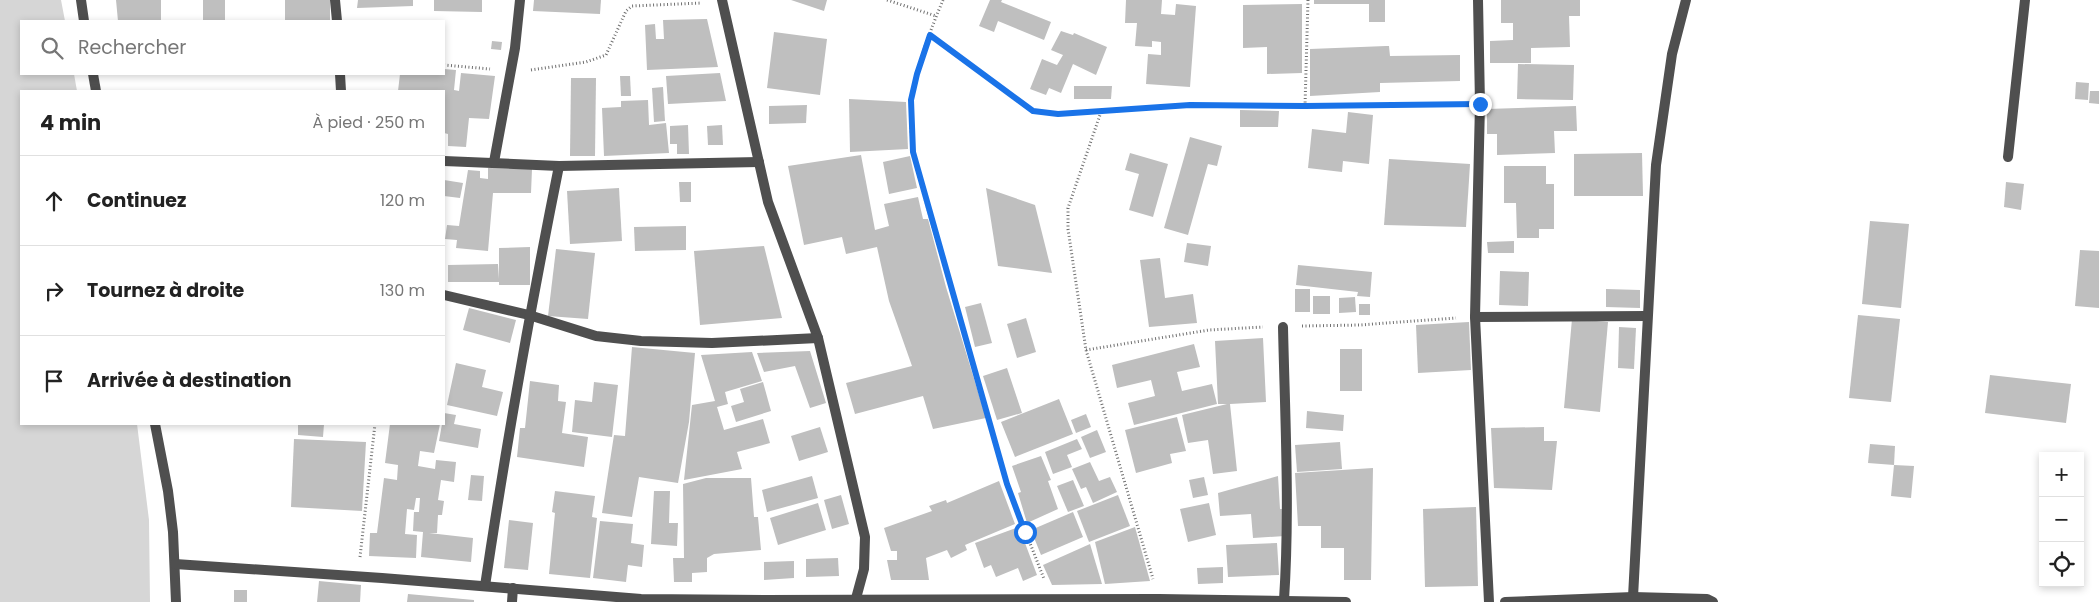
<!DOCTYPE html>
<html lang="fr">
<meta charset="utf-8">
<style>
body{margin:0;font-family:Poppins,sans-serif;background:#f6f6f6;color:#222}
.controls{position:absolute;right:15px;bottom:15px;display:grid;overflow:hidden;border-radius:0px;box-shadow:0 2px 8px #0003}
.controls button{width:45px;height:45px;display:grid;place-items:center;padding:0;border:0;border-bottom:1px solid #e0e0e0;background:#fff;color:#222;font:25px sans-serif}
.stop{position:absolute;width:15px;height:15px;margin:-11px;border:4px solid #1a73e8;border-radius:50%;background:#fff}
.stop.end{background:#1a73e8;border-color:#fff;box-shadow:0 1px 5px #0008}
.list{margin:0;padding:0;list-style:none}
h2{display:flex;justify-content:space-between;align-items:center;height:65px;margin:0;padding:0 20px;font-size:21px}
h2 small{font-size:16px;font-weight:400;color:#767676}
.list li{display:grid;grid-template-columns:32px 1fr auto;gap:15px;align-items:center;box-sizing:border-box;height:90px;padding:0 20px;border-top:1px solid #e0e0e0}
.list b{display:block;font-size:19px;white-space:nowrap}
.list em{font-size:16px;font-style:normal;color:#767676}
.icon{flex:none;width:28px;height:28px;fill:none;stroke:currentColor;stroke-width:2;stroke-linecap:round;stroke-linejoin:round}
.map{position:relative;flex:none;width:2099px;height:602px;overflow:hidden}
.search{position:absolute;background:#fff;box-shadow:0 2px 8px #0003;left:20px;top:20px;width:425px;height:55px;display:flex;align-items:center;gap:12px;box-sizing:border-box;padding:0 18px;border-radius:0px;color:#767676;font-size:19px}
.panel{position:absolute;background:#fff;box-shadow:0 2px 8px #0003;left:20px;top:90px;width:425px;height:335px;border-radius:0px}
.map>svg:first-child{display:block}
.green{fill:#d6d6d6}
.building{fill:#bfbfbf}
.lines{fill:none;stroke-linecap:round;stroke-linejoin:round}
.path{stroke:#717171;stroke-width:3;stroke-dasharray:1 2.5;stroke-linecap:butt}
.service{stroke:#4f4f4f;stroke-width:10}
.minor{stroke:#4f4f4f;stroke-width:10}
.route{stroke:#1a73e8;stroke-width:6}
</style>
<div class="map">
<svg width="2099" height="602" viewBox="0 0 2099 602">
<rect width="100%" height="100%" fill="#fff"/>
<polygon class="green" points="0,0 61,0 65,21 21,21 21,74 74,74 77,91 21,91 21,424 137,424 149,520 150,602 0,602"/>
<g class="building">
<polygon points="116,0 161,0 161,21 118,21"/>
<rect x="203" y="0" width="22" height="21"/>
<rect x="285" y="0" width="45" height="21"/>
<polygon points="358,0 413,0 413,6 357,8"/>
<polygon points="434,0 482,0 482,12 434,11"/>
<polygon points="534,0 601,0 600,14 533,11"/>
<polygon points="791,0 827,0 824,11"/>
<polygon points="990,0 1002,0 1001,2 1051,22 1044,40 998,21 994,32 979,26"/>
<polygon points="1126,0 1162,0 1161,14 1175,15 1176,4 1196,6 1190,87 1146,84 1148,54 1161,55 1161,42 1152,41 1152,47 1135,46 1137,23 1125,23"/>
<polygon points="1314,0 1385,0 1385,22 1369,22 1369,4 1314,4"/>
<polygon points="1501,0 1580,0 1580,16 1569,16 1570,47 1531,48 1531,63 1490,63 1490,41 1513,40 1513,23 1501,23"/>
<polygon points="1302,4 1302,73 1267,74 1267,47 1243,48 1243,5"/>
<polygon points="707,19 718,67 647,70 645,25 655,24 656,39 664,39 663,20"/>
<polygon points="1061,31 1073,35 1074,33 1107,47 1096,75 1073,64 1061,93 1049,88 1046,95 1030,89 1042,59 1057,65 1063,55 1051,50"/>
<polygon points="774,32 827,39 820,95 767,88"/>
<polygon points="492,41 502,42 501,50 491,49"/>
<polygon points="1386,46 1389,46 1390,56 1460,55 1460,81 1380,83 1380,92 1310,96 1310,49"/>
<polygon points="1518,64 1574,65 1573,100 1517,99"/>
<polygon points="444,69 456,70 454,90 459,91 461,73 495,76 489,119 469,118 466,147 448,146 448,134 444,133 444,91 398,91 400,74 444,74"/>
<polygon points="720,73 726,101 668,104 666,76"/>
<polygon points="620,76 630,76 631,96 621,96"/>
<polygon points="571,78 596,78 595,156 570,156"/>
<polygon points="2076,82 2089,83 2088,100 2075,99"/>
<polygon points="1074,86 1112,86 1111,99 1074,99"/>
<polygon points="663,87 665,121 654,122 652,88"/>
<polygon points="2090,91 2099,91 2099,104 2089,103"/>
<polygon points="849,99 906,102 908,149 850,152"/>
<polygon points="648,100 649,125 666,123 669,153 604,156 602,108 621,107 621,101"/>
<polygon points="807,105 806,123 769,124 769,106"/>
<polygon points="1576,106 1577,131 1554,131 1555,153 1497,155 1497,134 1487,134 1487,109"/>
<polygon points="1240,110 1279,111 1278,127 1240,127"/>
<polygon points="1348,112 1373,115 1369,164 1343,161 1342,172 1308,168 1312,129 1346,133"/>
<polygon points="688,125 689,154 677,154 677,144 670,144 670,126"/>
<polygon points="722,125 723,145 708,145 707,126"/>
<polygon points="1190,137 1222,146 1217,166 1208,164 1188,235 1164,228"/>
<polygon points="1130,153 1168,164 1153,217 1129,210 1139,174 1125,170"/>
<polygon points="1642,153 1643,196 1574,196 1574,154"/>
<polygon points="861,155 875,230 889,226 884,204 918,197 923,219 928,219 946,287 986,418 933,429 923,396 855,414 846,383 912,366 889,301 877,247 846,254 842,237 804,245 788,166"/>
<polygon points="910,156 917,188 889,194 883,162"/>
<polygon points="1389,159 1470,164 1466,227 1384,225"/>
<polygon points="1504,166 1546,166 1546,184 1554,184 1554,229 1539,229 1539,238 1517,238 1516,203 1504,203"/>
<polygon points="488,168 532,169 531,193 493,193 488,251 456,248 457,240 445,239 447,225 459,226 468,170 480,171 480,178 488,179"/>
<polygon points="444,180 463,183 460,198 444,196"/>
<polygon points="679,182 691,182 691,202 680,202"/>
<polygon points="2006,182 2024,184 2021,210 2004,207"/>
<polygon points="619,188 622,241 570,244 567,191"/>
<polygon points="986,188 1035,205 1052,273 998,266"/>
<polygon points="1870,221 1909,224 1901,308 1862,304"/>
<polygon points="686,226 686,250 635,251 634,227"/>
<polygon points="1514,241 1514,253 1488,253 1487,242"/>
<polygon points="1187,243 1211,246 1208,266 1184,262"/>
<polygon points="764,246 782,318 700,325 694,251"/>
<polygon points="530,247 530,285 499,285 499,282 448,282 448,265 498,264 499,279 499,248"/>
<polygon points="556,249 595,253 588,319 548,316"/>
<polygon points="2080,250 2099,251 2099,308 2075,306"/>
<polygon points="1160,258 1165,298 1193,294 1197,323 1149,327 1140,260"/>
<polygon points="1298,265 1372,272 1370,297 1357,296 1358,292 1296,285"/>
<polygon points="1500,271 1529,272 1528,306 1499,305"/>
<rect x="1295" y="289" width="15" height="23"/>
<polygon points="1606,289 1640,290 1640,308 1606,307"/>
<rect x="1313" y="296" width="17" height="18"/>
<polygon points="1355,297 1356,312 1339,313 1339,298"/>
<polygon points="981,303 992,343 975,347 965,307"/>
<rect x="1359" y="304" width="11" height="11"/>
<polygon points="469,308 516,320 510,343 463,330"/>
<polygon points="1858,315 1900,319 1891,402 1849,398"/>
<polygon points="1026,318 1036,352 1017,358 1007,324"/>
<polygon points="1572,319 1608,322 1600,412 1564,408"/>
<polygon points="1469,322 1471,370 1418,373 1416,325"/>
<polygon points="1619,327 1636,328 1634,369 1618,368"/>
<polygon points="1263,338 1266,402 1230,404 1237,471 1213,474 1208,440 1188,443 1182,415 1227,404 1218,404 1215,341"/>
<polygon points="1194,344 1200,367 1177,372 1182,391 1212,384 1217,404 1134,425 1128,403 1155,396 1151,380 1117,388 1112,365"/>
<polygon points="632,347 695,353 689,422 678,483 639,477 632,517 602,513 614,435 625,436"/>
<rect x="1340" y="349" width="22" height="42"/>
<polygon points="810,351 826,403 810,408 795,366 764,372 757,353"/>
<polygon points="752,352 762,381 725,392 728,404 717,407 724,430 763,419 770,443 737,452 742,469 684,480 692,405 715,401 701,355"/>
<polygon points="456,363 486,370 482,387 503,392 497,416 447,405"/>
<polygon points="1007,368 1022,413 997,420 983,376"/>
<polygon points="1990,375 2071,384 2066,423 1985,413"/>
<polygon points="530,381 559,385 558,401 566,402 562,433 588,437 584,467 517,457 520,428 525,428"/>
<polygon points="594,382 618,385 612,437 572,432 575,400 592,402"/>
<polygon points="763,382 771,411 736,422 731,406 744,402 740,389"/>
<polygon points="1059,399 1073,434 1015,457 1001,422"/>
<polygon points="1307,411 1344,415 1343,431 1306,428"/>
<polygon points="444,413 456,415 454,424 481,429 478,448 439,441"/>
<polygon points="1086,414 1091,427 1076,433 1071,420"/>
<polygon points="1177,417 1186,451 1170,454 1172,463 1136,473 1125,430"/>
<polygon points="298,424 324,424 323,437 298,435"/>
<polygon points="390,424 440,424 434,453 420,451 418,466 435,469 436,460 456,462 454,482 441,480 438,500 444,501 442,515 438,515 437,533 429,533 473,538 471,562 421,557 423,532 413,531 414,512 419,512 420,498 416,498 414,510 407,509 405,534 417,535 416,558 369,556 370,533 377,533 384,478 397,480 398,465 385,463"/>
<polygon points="820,427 828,452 799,461 791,436"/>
<polygon points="1544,427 1544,441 1557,441 1552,490 1494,488 1491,428"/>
<polygon points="1097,430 1106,452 1090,458 1081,437"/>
<polygon points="294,439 366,442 362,511 291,507"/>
<polygon points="1077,439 1082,449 1067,455 1072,467 1053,474 1045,452"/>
<polygon points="1340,442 1342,469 1297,472 1295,445"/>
<polygon points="1870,444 1895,446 1894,465 1868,463"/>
<polygon points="1041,456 1051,480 1048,481 1058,509 1027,523 1018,493 1021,492 1012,466"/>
<polygon points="1090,462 1099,481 1110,477 1117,492 1093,503 1086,487 1081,489 1072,469"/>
<polygon points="1894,465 1914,466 1911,498 1891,496"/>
<polygon points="1373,468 1371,580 1344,580 1344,548 1321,548 1321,526 1298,526 1295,473"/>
<polygon points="471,475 484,476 482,501 468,500"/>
<polygon points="812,476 818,498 767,512 762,490"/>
<polygon points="1278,476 1280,509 1286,509 1285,536 1253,538 1251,514 1220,516 1218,493"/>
<polygon points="1204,477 1208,495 1193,498 1189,480"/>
<polygon points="706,478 751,478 754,517 758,517 761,550 714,554 707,558 707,572 692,573 692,582 674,582 673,558 684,558 683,484"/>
<polygon points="1073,480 1084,506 1068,512 1057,486"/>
<polygon points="999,481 1015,524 965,545 967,550 951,558 947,550 926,558 929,580 891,580 887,560 897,560 897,551 891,551 884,528 932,511 929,506 946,500 947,503"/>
<polygon points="555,491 595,496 592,517 597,518 590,578 549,574 555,513 552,512"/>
<polygon points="654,491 670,491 669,523 678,523 677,546 651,544"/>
<polygon points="841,495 849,524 832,529 824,500"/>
<polygon points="1118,495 1130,526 1089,542 1077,511"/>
<polygon points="818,503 826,530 778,545 770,518"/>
<polygon points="1209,503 1216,535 1188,542 1180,509"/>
<polygon points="1476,507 1478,586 1425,587 1423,509"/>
<polygon points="1073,512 1083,537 1041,555 1031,530"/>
<polygon points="509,520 533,523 528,570 504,568"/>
<polygon points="600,521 633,524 631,543 644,545 642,567 628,565 626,582 593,578"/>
<polygon points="1019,527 1037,575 1023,581 1018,568 996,577 991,565 984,568 975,543"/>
<polygon points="1135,527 1150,581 1105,584 1095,542"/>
<polygon points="1277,543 1279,575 1228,577 1226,545"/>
<polygon points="1090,544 1102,584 1052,585 1043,565"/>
<polygon points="838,558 839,576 806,577 806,559"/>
<polygon points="794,561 794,578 764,580 764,562"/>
<polygon points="1223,567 1223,583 1198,584 1197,568"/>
<polygon points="319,581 361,585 360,602 317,602"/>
<rect x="234" y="590" width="13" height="12"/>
<polygon points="408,594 474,600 474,602 407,602"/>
</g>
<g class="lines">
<g class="path">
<polyline points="887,0 936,16"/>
<path d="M943,0C932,26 913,75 911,102C909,128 913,153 919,178L1007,484L1044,579"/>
<polyline points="931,36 1033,111 1058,114 1190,105 1305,106 1459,104"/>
<polyline points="444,65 490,69"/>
<polyline points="531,70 586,62 606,55 626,11 632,6 702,3"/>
<polyline points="1305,106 1308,0"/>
<polyline points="1101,112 1068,208 1068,229 1086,350 1153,579"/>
<polyline points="1302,326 1360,325 1456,318"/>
<polyline points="1086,350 1209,330 1263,327"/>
<polyline points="360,557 375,424"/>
</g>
<polyline class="service" points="2008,157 2025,0"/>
<g class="minor">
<polyline points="81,0 84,21"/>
<polyline points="335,0 337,21"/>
<polyline points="722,0 768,202 818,338 865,537 864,569 855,602"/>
<polyline points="1478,0 1480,104 1475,317 1489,602"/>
<polyline points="93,74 96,91"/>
<polyline points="340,74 341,91"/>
<polyline points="444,161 559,166 759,162"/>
<polyline points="494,162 515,48 520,0"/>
<polyline points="444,295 529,315 596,336 641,341 712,343 818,338"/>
<polyline points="1475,317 1647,316"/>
<path d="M1283,327C1285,418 1290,509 1284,600"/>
<polyline points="155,424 168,491 173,532 176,602"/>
<polyline points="175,564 382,578 641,599 766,600 1159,599 1346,602"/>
<path d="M485,586C506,445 531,305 559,166"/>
<polyline points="1633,597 1656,165 1672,54 1686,0"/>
<polyline points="512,602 513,588"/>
<polyline points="1505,602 1633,597 1707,599 1713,602"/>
</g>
</g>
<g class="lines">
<polyline class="route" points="1025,532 1007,484 913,152 911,100 917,74 930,35 1033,111 1058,114 1190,105 1305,106 1480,104"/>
</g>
</svg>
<div class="controls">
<button>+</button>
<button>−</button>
<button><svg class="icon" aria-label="locate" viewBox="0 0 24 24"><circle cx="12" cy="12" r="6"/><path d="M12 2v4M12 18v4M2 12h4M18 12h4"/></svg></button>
</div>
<div class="stop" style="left:1025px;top:532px"></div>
<div class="stop end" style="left:1480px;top:104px"></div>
<div class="search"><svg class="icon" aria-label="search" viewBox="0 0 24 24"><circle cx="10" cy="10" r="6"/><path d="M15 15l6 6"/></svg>Rechercher</div>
<section class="panel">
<h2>4 min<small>À pied · 250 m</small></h2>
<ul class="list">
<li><svg class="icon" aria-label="ahead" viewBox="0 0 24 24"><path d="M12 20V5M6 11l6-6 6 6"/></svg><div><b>Continuez</b></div><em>120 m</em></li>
<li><svg class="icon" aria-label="right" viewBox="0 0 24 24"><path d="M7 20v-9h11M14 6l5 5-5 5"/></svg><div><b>Tournez à droite</b></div><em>130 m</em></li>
<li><svg class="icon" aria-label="arrive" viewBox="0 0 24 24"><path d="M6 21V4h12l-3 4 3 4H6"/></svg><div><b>Arrivée à destination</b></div></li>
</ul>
</section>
</div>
